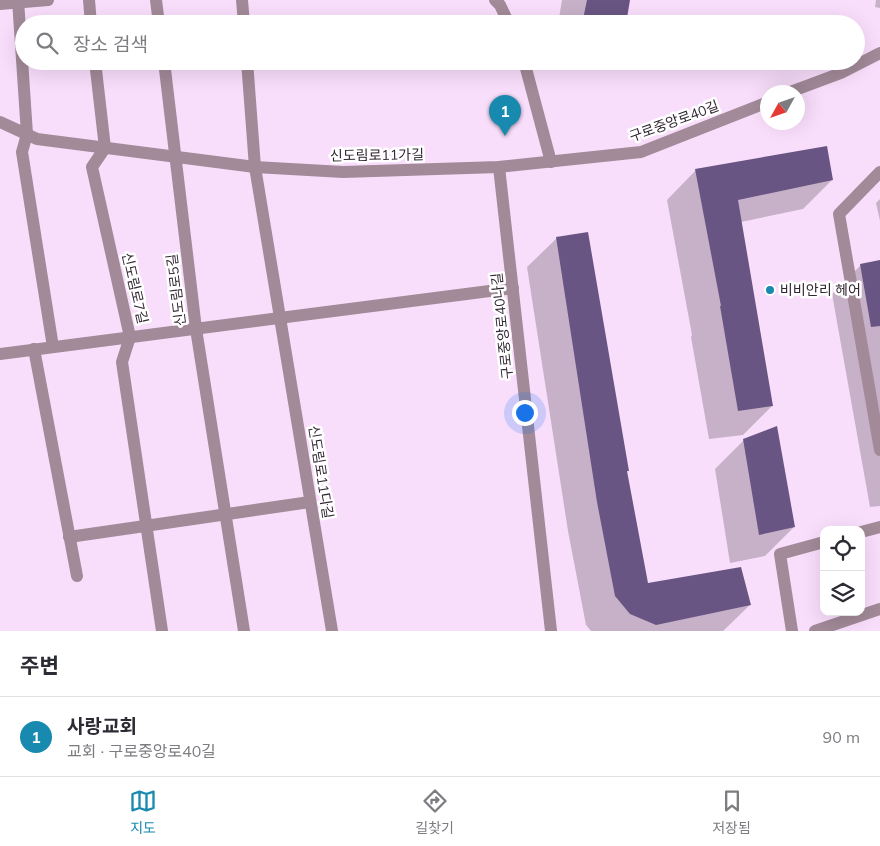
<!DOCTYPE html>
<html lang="ko">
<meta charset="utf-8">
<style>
body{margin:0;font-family:Mulish,"Noto Sans KR",sans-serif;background:#f2f2f3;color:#2b2b33}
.controls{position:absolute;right:15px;bottom:15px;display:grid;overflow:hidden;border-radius:10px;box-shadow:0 5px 20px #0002}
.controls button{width:45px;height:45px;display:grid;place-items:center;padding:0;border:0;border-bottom:1px solid #e1e1e2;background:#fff;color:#2b2b33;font:25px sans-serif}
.compass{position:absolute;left:760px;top:85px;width:45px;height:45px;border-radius:50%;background:#fff;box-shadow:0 5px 20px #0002;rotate:230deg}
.you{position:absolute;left:524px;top:412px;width:18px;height:18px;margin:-12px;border:4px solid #fff;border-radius:50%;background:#1a73e8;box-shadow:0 0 0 8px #1a73e833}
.badge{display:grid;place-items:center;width:32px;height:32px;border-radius:50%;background:#198aaf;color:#fff;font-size:16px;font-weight:700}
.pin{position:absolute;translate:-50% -41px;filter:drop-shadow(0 1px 2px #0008)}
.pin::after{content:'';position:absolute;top:26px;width:18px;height:15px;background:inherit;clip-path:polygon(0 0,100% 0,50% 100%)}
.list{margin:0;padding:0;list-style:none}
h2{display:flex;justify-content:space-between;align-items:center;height:65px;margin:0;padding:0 20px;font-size:21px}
h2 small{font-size:16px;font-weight:400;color:#7c7c81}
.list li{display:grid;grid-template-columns:32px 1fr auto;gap:15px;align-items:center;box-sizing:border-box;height:80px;padding:0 20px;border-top:1px solid #e1e1e2}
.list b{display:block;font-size:19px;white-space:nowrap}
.list p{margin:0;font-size:16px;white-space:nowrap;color:#7c7c81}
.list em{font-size:16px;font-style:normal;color:#7c7c81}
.icon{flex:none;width:28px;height:28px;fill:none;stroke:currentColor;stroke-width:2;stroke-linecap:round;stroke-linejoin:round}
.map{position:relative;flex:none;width:880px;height:631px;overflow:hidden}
.search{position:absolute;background:#fff;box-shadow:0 5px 20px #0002;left:15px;right:15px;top:15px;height:55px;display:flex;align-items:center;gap:12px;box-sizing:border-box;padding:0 18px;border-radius:28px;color:#7c7c81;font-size:19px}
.sheet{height:145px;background:#fff}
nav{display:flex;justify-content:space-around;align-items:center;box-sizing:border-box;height:70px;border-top:1px solid #e1e1e2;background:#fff;font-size:14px;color:#7c7c81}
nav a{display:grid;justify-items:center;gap:2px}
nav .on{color:#198aaf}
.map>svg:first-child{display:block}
.shadow{fill:#0003}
.building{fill:#695583}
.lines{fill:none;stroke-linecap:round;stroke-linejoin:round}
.minor{stroke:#a28a98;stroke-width:12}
.poi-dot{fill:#198aaf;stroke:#fff;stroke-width:2}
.labels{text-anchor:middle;stroke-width:5;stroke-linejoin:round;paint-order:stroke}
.street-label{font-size:14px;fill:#322833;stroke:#fff}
.poi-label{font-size:14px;fill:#322833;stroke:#fff;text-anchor:start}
</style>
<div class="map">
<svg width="880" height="631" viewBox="0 0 880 631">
<rect width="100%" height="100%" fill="#f9defc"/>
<g class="shadow">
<polygon points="562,0 629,0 625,24 558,24"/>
<polygon points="876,0 880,0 880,8 875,7"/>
<polygon points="552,61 600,61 592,68 551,63"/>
<polygon points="696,170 832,180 803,209 741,222 772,406 743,435 709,439 691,337 692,335 667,200"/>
<polygon points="880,199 880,221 876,203"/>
<polygon points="557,238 628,471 626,472 647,584 750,605 723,631 591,631 586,625 568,531 527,267"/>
<polygon points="880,261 880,506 870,507 832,294 861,265"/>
<polygon points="744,440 794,527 765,556 730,563 715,469"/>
</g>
<g class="building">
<polygon points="587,0 630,0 626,24 582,24"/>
<polygon points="827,146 833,180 738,200 773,406 738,411 720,306 721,306 695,169"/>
<polygon points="588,232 629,471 627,471 648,583 741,567 751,605 656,625 630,614 615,596 597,502 556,237"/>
<polygon points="880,260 880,326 871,327 860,264"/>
<polygon points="777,426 795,527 759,535 743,439"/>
</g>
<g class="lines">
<g class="minor">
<polyline points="18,0 27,134 22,152 53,347"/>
<polyline points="89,0 91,24"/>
<polyline points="156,0 159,24"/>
<polyline points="242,0 244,24"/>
<polyline points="495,0 500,5 509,24"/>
<polyline points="0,4 48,0"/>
<polyline points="95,61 105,148 92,167 130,337 122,362 162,631"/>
<polyline points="164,61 196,329 244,631"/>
<polyline points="247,61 255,167 332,631"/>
<polyline points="524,61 551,162"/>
<polyline points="790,92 841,73 880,53"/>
<polyline points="0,122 37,139 255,167 343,172 499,167 641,152 768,102"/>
<polyline points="499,167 551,631"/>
<polyline points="880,172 839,214 880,450"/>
<polyline points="34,349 77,576"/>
<polyline points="0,354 513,288"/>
<polyline points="861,532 880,527"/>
<polyline points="69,537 310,502"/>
<polyline points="792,631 780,554 824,542"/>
<polyline points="815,631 880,609"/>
</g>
</g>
<circle class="poi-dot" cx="770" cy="290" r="5"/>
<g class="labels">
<g class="street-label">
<text transform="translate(674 121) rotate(-20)" y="5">구로중앙로40길</text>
<text transform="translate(377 155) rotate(-1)" y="5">신도림로11가길</text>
<text transform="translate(135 288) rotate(77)" y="5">신도림로7길</text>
<text transform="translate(176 290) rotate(-97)" y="5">신도림로5길</text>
<text transform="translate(502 326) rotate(-96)" y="5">구로중앙로40나길</text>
<text transform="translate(321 472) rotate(81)" y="5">신도림로11다길</text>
</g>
<g class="poi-label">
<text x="780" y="295">비비안리 헤어</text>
</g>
</g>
</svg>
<div class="controls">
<button><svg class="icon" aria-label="locate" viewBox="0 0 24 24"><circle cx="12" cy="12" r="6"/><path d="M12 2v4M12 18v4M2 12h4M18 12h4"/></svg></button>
<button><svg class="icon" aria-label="layers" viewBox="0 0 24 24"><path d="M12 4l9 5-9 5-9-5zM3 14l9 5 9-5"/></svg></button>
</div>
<svg class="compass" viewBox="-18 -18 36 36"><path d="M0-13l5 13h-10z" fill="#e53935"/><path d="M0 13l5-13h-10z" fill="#7c7c81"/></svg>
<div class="you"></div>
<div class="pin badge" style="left:505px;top:136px">1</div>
<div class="search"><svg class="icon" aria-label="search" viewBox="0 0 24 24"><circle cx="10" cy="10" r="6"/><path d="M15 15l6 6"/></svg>장소 검색</div>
</div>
<section class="sheet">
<h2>주변<small></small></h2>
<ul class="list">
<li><span class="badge">1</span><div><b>사랑교회</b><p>교회 · 구로중앙로40길</p></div><em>90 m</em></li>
</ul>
</section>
<nav>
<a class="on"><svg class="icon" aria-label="map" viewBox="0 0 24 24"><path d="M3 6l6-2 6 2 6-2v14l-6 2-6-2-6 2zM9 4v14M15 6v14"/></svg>지도</a>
<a><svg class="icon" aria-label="directions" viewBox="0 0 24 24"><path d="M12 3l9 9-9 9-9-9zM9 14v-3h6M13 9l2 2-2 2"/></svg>길찾기</a>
<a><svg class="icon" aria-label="saved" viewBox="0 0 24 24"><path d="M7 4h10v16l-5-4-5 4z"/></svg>저장됨</a>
</nav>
